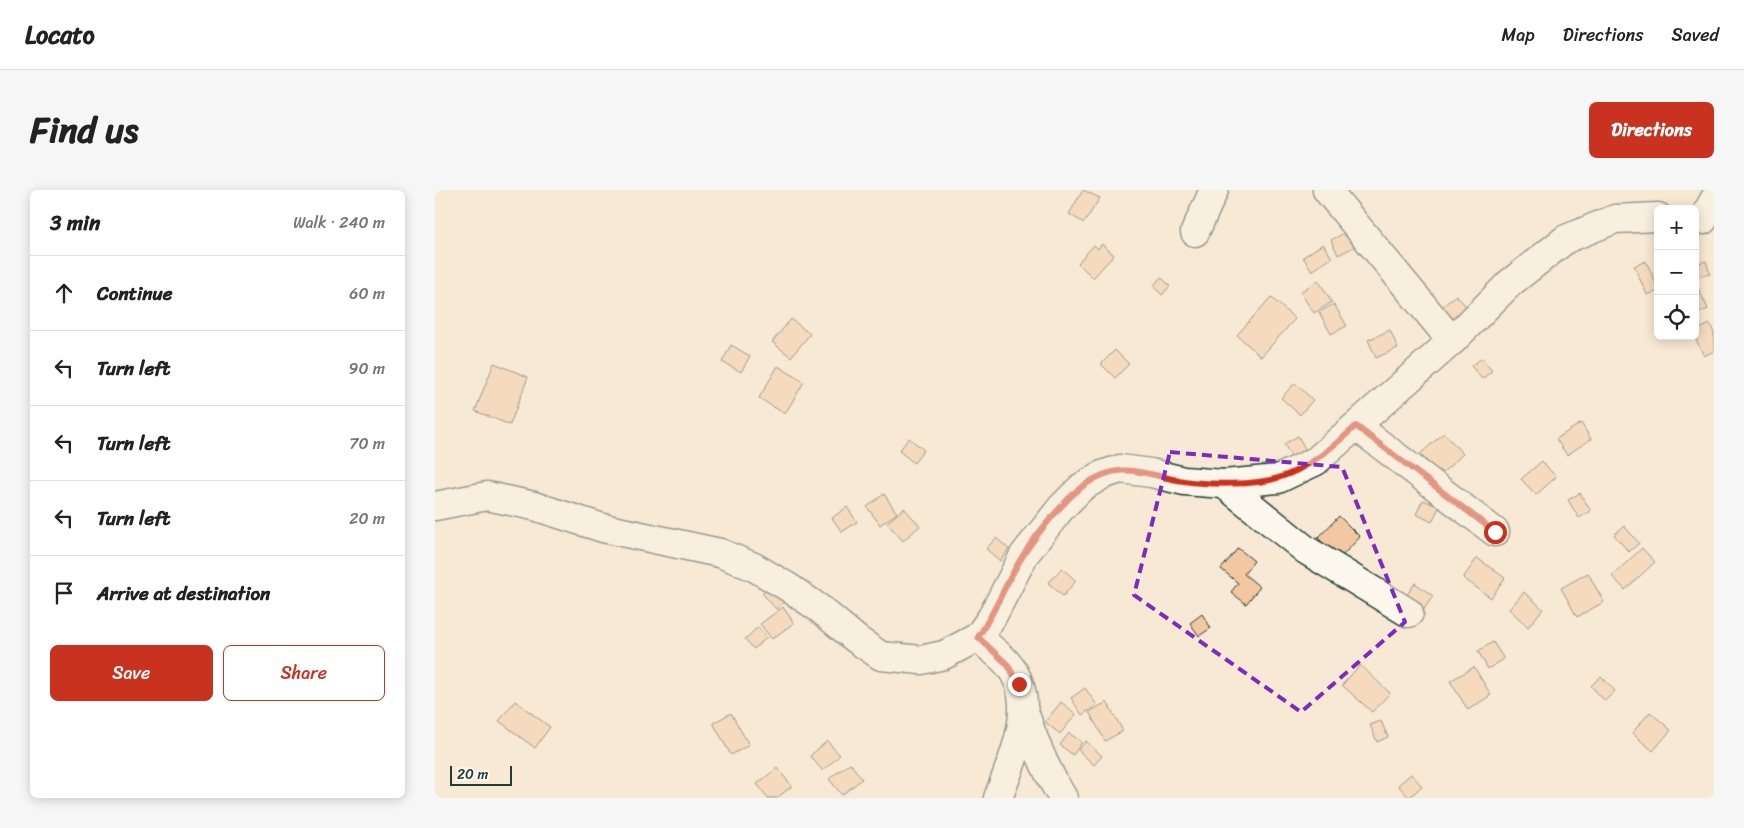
<!DOCTYPE html>
<meta charset="utf-8">
<style>
body{margin:0;font-family:Sriracha,sans-serif;background:#f6f6f6;color:#222}
.controls{position:absolute;right:15px;top:15px;display:grid;overflow:hidden;border-radius:8px;box-shadow:0 2px 12px #0003}
.controls button{width:45px;height:45px;display:grid;place-items:center;padding:0;border:0;border-bottom:1px solid #e0e0e0;background:#fff;color:#222;font:25px sans-serif}
.scale{position:absolute;left:15px;bottom:12px;width:62px;box-sizing:border-box;padding-left:5px;border:2px solid #1f3d34;border-top:0;font-size:14px;line-height:18px;white-space:nowrap;color:#1f3d34;-webkit-text-stroke:4px #fbf7ec;paint-order:stroke}
.stop{position:absolute;width:15px;height:15px;margin:-11px;border:4px solid #c8321e;border-radius:50%;background:#fff}
.stop.end{background:#c8321e;border-color:#fff;box-shadow:0 1px 5px #0008}
.list{margin:0;padding:0;list-style:none}
h2{display:flex;justify-content:space-between;align-items:center;height:65px;margin:0;padding:0 20px;font-size:21px}
h2 small{font-size:16px;font-weight:400;color:#767676}
.list li{display:grid;grid-template-columns:32px 1fr auto;gap:15px;align-items:center;box-sizing:border-box;height:75px;padding:0 20px;border-top:1px solid #e0e0e0}
.list b{display:block;font-size:19px;white-space:nowrap}
.list em{font-size:16px;font-style:normal;color:#767676}
.actions{display:flex;gap:10px;padding:15px 20px}
.actions a{flex:1;padding:11px 0;border:1px solid #c8321e;border-radius:8px;text-align:center;font-size:18px;color:#c8321e}
.actions .main{background:#c8321e;color:#fff}
.icon{flex:none;width:28px;height:28px;fill:none;stroke:currentColor;stroke-width:2;stroke-linecap:round;stroke-linejoin:round}
.map{position:relative;flex:none;width:1279px;height:608px;overflow:hidden;border-radius:8px}
header{display:flex;align-items:center;gap:30px;box-sizing:border-box;height:70px;padding:0 25px;background:#fff;border-bottom:1px solid #e0e0e0}
header strong{font-size:24px}
nav{display:flex;gap:28px;margin-inline-start:auto;font-size:18px}
.intro{display:flex;align-items:center;justify-content:space-between;box-sizing:border-box;height:120px;padding:0 30px}
h1{margin:0;font-size:35px}
.button{padding:12px 22px;border-radius:8px;background:#c8321e;color:#fff;font-size:18px;font-weight:700}
main{display:flex;gap:30px;padding:0 30px}
aside{flex:1;background:#fff;border-radius:8px;box-shadow:0 2px 12px #0003}
.map>svg:first-child{display:block}
.building{fill:#f2c7a1;stroke:#1f3d34}
.lines{fill:none;stroke-linecap:round;stroke-linejoin:round}
.minor-casing{stroke:#1f3d34;stroke-width:31}
.minor{stroke:#fbf7ec;stroke-width:28}
.route{stroke:#c8321e;stroke-width:6}
.marked{fill:none;stroke:#7b2cbf;stroke-width:4;stroke-dasharray:10 6;stroke-linejoin:round}
</style>
<header>
<strong>Locato</strong>
<nav><a>Map</a><a>Directions</a><a>Saved</a></nav>
</header>
<div class="intro"><h1>Find us</h1><a class="button">Directions</a></div>
<main>
<aside>
<h2>3 min<small>Walk · 240 m</small></h2>
<ul class="list">
<li><svg class="icon" aria-label="ahead" viewBox="0 0 24 24"><path d="M12 20V5M6 11l6-6 6 6"/></svg><div><b>Continue</b></div><em>60 m</em></li>
<li><svg class="icon" aria-label="left" viewBox="0 0 24 24"><path d="M17 20v-9H6M10 6l-5 5 5 5"/></svg><div><b>Turn left</b></div><em>90 m</em></li>
<li><svg class="icon" aria-label="left" viewBox="0 0 24 24"><path d="M17 20v-9H6M10 6l-5 5 5 5"/></svg><div><b>Turn left</b></div><em>70 m</em></li>
<li><svg class="icon" aria-label="left" viewBox="0 0 24 24"><path d="M17 20v-9H6M10 6l-5 5 5 5"/></svg><div><b>Turn left</b></div><em>20 m</em></li>
<li><svg class="icon" aria-label="arrive" viewBox="0 0 24 24"><path d="M6 21V4h12l-3 4 3 4H6"/></svg><div><b>Arrive at destination</b></div></li>
</ul>
<div class="actions"><a class="main">Save</a><a>Share</a></div>
</aside>
<div class="map">
<svg width="1279" height="608" viewBox="0 0 1279 608">
<rect width="100%" height="100%" fill="#f8e9d6"/>
<filter id="ink" filterUnits="userSpaceOnUse"><feTurbulence type="fractalNoise" baseFrequency=".02" numOctaves="2"/><feDisplacementMap in="SourceGraphic" scale="10" xChannelSelector="R" yChannelSelector="G"/><feConvolveMatrix kernelMatrix="1 2 1 2 8 2 1 2 1" color-interpolation-filters="sRGB"/></filter>
<g filter="url(#ink)">
<g class="building">
<polygon points="648,0 665,8 649,33 634,24"/>
<polygon points="915,40 923,55 903,65 896,50"/>
<polygon points="667,54 679,65 658,88 643,73 659,55 663,59"/>
<polygon points="888,54 897,68 877,81 868,67"/>
<polygon points="1211,71 1223,98 1223,101 1212,105 1199,76"/>
<polygon points="1271,71 1275,84 1263,87 1260,74"/>
<polygon points="726,87 735,96 727,105 718,96"/>
<polygon points="883,90 897,112 879,123 865,102"/>
<polygon points="1260,91 1273,119 1260,125"/>
<polygon points="1021,105 1037,123 1024,135 1007,117"/>
<polygon points="836,107 860,129 826,167 802,145"/>
<polygon points="899,114 912,136 896,144 884,122"/>
<polygon points="356,129 375,144 356,167 337,152"/>
<polygon points="1275,134 1279,143 1279,161 1269,166 1259,146 1260,141"/>
<polygon points="955,140 963,158 941,168 933,150"/>
<polygon points="296,155 315,166 306,182 287,172"/>
<polygon points="680,160 694,174 680,188 666,174"/>
<polygon points="1047,168 1057,181 1047,189 1036,176"/>
<polygon points="59,173 93,187 75,235 40,221"/>
<polygon points="343,176 369,192 350,224 324,208"/>
<polygon points="860,193 878,210 865,225 846,208"/>
<polygon points="1146,233 1156,249 1132,265 1121,249"/>
<polygon points="1009,243 1028,264 1005,285 985,264"/>
<polygon points="863,246 872,262 858,270 849,254"/>
<polygon points="474,248 489,260 479,273 464,261"/>
<polygon points="1107,271 1121,287 1101,305 1086,289"/>
<polygon points="1145,303 1156,321 1144,328 1133,310"/>
<polygon points="449,304 462,323 445,335 432,317"/>
<polygon points="988,310 1004,317 997,332 981,324"/>
<polygon points="412,317 422,332 407,342 397,328"/>
<polygon points="469,318 485,336 468,351 452,333"/>
<polygon points="904,326 925,347 904,369 883,348"/>
<polygon points="1189,336 1204,353 1194,362 1179,345"/>
<polygon points="561,348 574,359 565,371 551,359"/>
<polygon points="803,358 819,371 809,384 825,397 811,414 796,402 803,393 786,379"/>
<polygon points="1207,358 1220,372 1190,400 1177,386"/>
<polygon points="1042,368 1070,388 1056,408 1028,388"/>
<polygon points="627,378 641,391 628,406 613,393"/>
<polygon points="1153,383 1169,412 1142,427 1126,398"/>
<polygon points="340,392 354,408 341,419 327,403"/>
<polygon points="980,393 998,406 987,422 969,409"/>
<polygon points="1089,402 1108,419 1093,437 1074,419"/>
<polygon points="348,417 359,433 337,449 325,434"/>
<polygon points="767,424 776,438 764,446 755,433"/>
<polygon points="323,437 332,447 319,459 310,449"/>
<polygon points="1058,452 1069,469 1053,479 1043,461"/>
<polygon points="925,475 955,503 937,522 907,495"/>
<polygon points="1039,477 1056,505 1033,520 1015,491"/>
<polygon points="1166,486 1180,501 1170,511 1156,496"/>
<polygon points="650,498 662,515 647,525 636,508"/>
<polygon points="80,511 115,537 100,558 64,531"/>
<polygon points="626,512 641,524 625,544 610,532"/>
<polygon points="672,512 688,541 670,551 654,522"/>
<polygon points="1215,522 1236,540 1218,561 1197,543"/>
<polygon points="296,523 314,555 296,565 278,533"/>
<polygon points="946,531 953,547 942,552 935,535"/>
<polygon points="634,543 647,552 638,565 625,555"/>
<polygon points="392,551 405,565 388,581 375,566"/>
<polygon points="651,551 667,566 659,575 643,560"/>
<polygon points="415,573 427,589 407,605 394,589"/>
<polygon points="342,578 357,596 342,608 333,608 322,594"/>
<polygon points="976,584 987,596 974,608 963,595"/>
</g>
<g class="lines">
<defs>
<g id="minor">
<polyline points="892,0 1017,151"/>
<polyline points="1268,30 1279,10"/>
<polyline points="760,42 779,0"/>
<polyline points="921,236 1060,342"/>
<polyline points="789,294 871,360 974,423"/>
<polyline points="0,316 52,306 99,316 168,338 285,363 319,377 353,397 385,419 421,449 446,466 486,470 509,465 543,447 557,427 589,365 626,318 647,297 667,285 685,279 716,283 749,291 789,294 843,289 881,271 1017,151 1075,93 1131,49 1180,29 1223,27"/>
<path d="M543,447C552,456 564,464 572,473C606,512 578,567 563,608"/>
<path d="M590,524C600,555 611,581 628,608"/>
</g>
</defs>
<use href="#minor" class="minor-casing"/>
<use href="#minor" class="minor"/>
</g>
</g>
<g class="lines" filter="url(#ink)">
<path class="route" d="M584,494L572,474L543,447C561,421 571,391 589,364C601,345 630,309 648,296C687,268 708,285 749,291C774,295 820,295 843,288C875,278 897,257 921,236L1060,342"/>
</g>
<path d="M0 0H1279V608H0ZM735,262L907,277L970,432L866,522L699,405Z" fill="#f8e9d6" fill-opacity=".55" fill-rule="evenodd"/>
<path class="marked" d="M735,262L907,277L970,432L866,522L699,405Z"/>
</svg>
<div class="controls">
<button>+</button>
<button>−</button>
<button><svg class="icon" aria-label="locate" viewBox="0 0 24 24"><circle cx="12" cy="12" r="6"/><path d="M12 2v4M12 18v4M2 12h4M18 12h4"/></svg></button>
</div>
<div class="scale">20 m</div>
<div class="stop" style="left:1060px;top:342px"></div>
<div class="stop end" style="left:584px;top:494px"></div>
</div>
</main>
